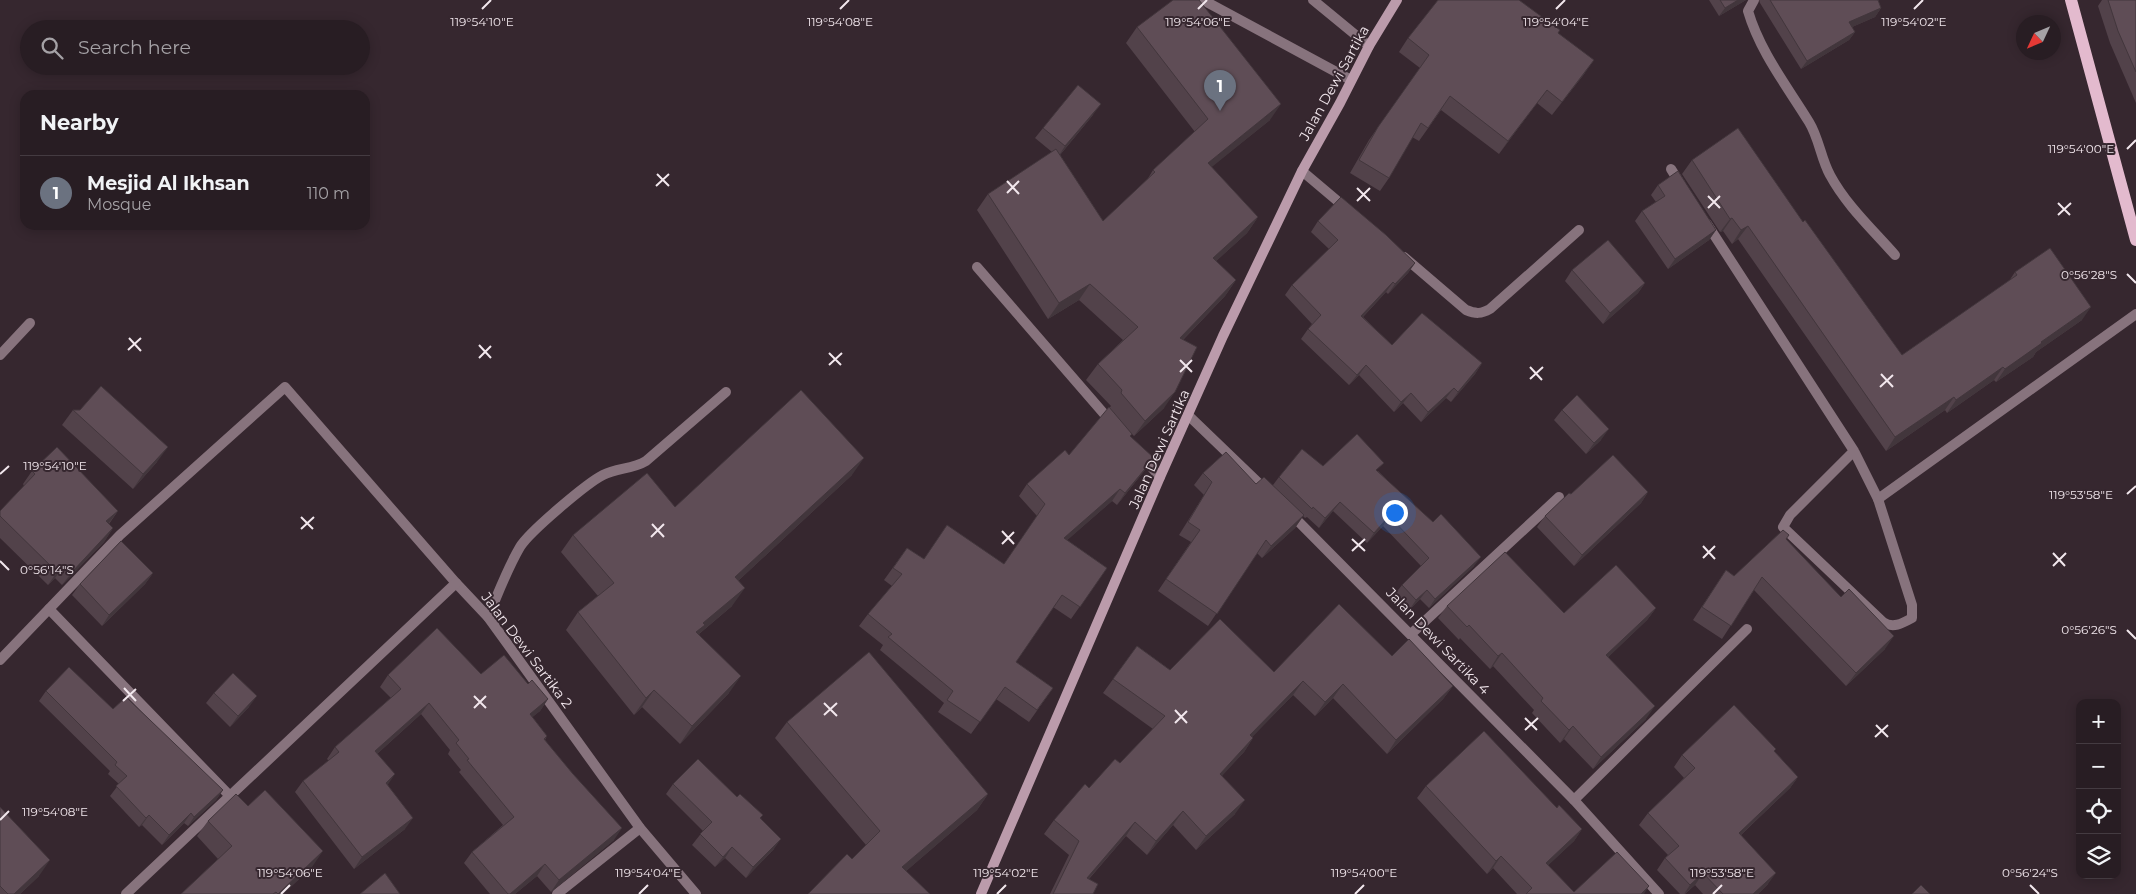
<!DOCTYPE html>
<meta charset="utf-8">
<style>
body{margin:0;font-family:Montserrat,sans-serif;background:#30262b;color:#f1f3f6}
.controls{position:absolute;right:15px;bottom:15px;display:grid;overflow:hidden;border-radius:10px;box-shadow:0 2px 12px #0003}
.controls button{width:45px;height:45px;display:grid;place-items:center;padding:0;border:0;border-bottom:1px solid #443b41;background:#281d23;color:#f1f3f6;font:25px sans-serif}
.compass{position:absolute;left:2016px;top:15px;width:45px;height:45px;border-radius:50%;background:#281d23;box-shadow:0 2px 12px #0003;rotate:226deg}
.you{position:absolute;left:1394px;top:512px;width:18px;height:18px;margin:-12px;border:4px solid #fff;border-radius:50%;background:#1a73e8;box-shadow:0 0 0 8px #1a73e833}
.badge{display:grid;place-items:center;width:32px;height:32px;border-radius:50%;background:#3dd4a3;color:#fff;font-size:16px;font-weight:700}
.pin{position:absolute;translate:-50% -41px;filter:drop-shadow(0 1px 2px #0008)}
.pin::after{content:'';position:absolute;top:26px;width:18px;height:15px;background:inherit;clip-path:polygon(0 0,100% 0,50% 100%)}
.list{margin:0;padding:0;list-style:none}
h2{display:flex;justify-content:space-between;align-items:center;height:65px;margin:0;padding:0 20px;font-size:21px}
h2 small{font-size:16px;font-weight:400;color:#a5a2a6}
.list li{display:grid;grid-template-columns:32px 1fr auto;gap:15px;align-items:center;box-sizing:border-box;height:75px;padding:0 20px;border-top:1px solid #443b41}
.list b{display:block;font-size:19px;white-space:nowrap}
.list p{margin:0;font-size:16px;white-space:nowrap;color:#a5a2a6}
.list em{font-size:16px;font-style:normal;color:#a5a2a6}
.icon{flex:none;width:28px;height:28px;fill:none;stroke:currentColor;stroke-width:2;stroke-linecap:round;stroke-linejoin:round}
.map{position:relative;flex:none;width:2136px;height:894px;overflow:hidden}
.search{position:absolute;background:#281d23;box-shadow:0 2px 12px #0003;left:20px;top:20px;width:350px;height:55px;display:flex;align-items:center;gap:12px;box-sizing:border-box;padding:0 18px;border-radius:28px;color:#a5a2a6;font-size:19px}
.panel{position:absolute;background:#281d23;box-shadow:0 2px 12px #0003;left:20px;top:90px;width:350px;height:140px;border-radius:15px}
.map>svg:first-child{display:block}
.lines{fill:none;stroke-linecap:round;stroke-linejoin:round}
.lane{stroke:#87737d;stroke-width:10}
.street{stroke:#87737d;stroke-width:10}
.secondary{stroke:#bb9bab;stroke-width:10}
.primary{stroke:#e3bace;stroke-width:12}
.wall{fill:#52424a}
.shaded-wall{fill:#42363c}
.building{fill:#5f4d56;stroke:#42363c}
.ticks{fill:none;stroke:#f2e7ed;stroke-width:2}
.labels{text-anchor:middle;stroke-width:4;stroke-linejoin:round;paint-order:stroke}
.street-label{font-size:14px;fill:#f2e7ed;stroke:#36272f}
.ticks-label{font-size:12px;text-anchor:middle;fill:#f2e7ed;stroke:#36272f;stroke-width:4;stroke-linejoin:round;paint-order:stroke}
</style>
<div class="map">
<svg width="2136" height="894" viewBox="0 0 2136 894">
<rect width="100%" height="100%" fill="#36272f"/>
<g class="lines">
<g class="lane">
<polyline points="1671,169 1681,185"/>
<path d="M1707,224L1854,451L1878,499L1912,605V618C1903,623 1893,629 1883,622L1783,527L1790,515L1854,451"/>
<polyline points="1878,499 2136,314"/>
</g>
<g class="street">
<polyline points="1203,0 1351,80"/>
<polyline points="1313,0 1369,46"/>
<path d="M1754,0L1748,11C1760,52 1787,86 1809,122C1819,138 1821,159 1830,175C1846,205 1873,230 1895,255"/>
<polyline points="1302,171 1347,209"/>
<path d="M1404,257L1466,310C1476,314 1481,314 1490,309L1579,230"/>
<polyline points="977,267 1112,423"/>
<polyline points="0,355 30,323"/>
<polyline points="1189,416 1268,492"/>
<polyline points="1140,454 1160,477"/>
<polyline points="1289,512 1574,800 1659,894"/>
<polyline points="49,609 229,795"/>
<path d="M488,617C498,594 507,569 520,547C529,532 587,483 603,475C617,468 633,469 646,461L726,392"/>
<polyline points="1411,634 1559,497"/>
<polyline points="0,660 120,535 285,387 456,583 488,617 640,828 696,894"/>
<polyline points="1574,800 1747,629"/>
<polyline points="126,894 456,583"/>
<polyline points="557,894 640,828"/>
</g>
<polyline class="secondary" points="981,894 1160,477 1223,336 1302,171 1340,103 1369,46 1397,0"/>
<polyline class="primary" points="2071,0 2136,240"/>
</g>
<g class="wall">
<polygon points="1709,0 1746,0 1719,16"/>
<polygon points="1759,0 1878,0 1881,8 1875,17 1852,27 1855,32 1849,40 1801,69 1760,3"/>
<polygon points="2102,0 2136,0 2136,103 2110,43 2098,6"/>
<polygon points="1137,27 1270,120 1211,167 1258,217 1247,233 1216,261 1236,280 1225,296 1183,340 1164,408 1134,436 1132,434 1130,437 1154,458 1145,470 1117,505 1112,501 1067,540 1107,568 1071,619 1053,607 1016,662 1053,688 1029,722 996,699 971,734 938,712 944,703 880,650 883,645 859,626 868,614 892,586 884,580 907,548 924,559 1004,564 1037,516 1019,496 1027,484 1069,455 1111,406 1086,380 1098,364 1123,340 1079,300 1048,319 977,210 988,194 1052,152 1035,138 1043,128 1093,115 1060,155 1103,221 1147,180 1153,170 1195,132 1126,43"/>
<polygon points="1558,33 1585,73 1552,115 1537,103 1499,154 1441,110 1419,141 1412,137 1389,178 1380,191 1350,173 1369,140 1420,68 1399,52 1408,38"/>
<polygon points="1692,160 1803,222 1902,355 2009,281 2015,272 2082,320 2036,352 2033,357 1996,382 1994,380 1947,413 1945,410 1886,451 1738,239 1732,244 1723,231 1720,232 1682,174"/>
<polygon points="1658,185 1716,230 1709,240 1668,269 1635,221 1642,211 1656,202 1651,195"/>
<polygon points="1318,221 1415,263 1408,273 1388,294 1386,292 1363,317 1392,345 1482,363 1475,374 1451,402 1446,398 1421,422 1403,403 1394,412 1359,375 1349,385 1301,339 1308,329 1312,324 1285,295 1292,285 1329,249 1311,232"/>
<polygon points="1572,270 1645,283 1638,293 1603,324 1565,281"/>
<polygon points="73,410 157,462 133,489 62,425"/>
<polygon points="1562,410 1601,440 1586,454 1554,420"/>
<polygon points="1323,466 1378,471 1474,566 1429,608 1420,599 1410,609 1395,594 1402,585 1421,566 1383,526 1367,543 1333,511 1319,528 1307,517 1305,518 1303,516 1295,528 1262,558 1257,553 1208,626 1158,591 1191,542 1179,535 1204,495 1194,485 1203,473 1256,484 1273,485 1279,477"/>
<polygon points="32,471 118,511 109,524 113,528 104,542 62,585 55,578 48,585 0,538 0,511 24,486 23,484"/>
<polygon points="852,475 738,581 732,606 699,634 729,693 680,744 642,707 634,715 566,630 578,612 598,596 561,552 573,535 675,507"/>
<polygon points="1648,492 1641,503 1574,566 1537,527 1545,516 1571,494"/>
<polygon points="1786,539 1885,649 1846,686 1754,590 1722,639 1693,620 1726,570 1734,576"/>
<polygon points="153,573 145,584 102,626 72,595 80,584"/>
<polygon points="1447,606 1564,613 1656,608 1647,620 1608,657 1646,719 1593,769 1564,739 1560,743 1532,713 1534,710 1493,666 1490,669 1460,638 1459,640 1438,618"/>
<polygon points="1137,646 1170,670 1274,672 1392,656 1453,686 1443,699 1387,754 1333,698 1315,716 1293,695 1252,737 1253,738 1244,752 1222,775 1235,814 1196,850 1173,825 1147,855 1126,836 1089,879 1093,894 1050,894 1069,855 1044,834 1054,820 1089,788 1120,763 1153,729 1103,693"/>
<polygon points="481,674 528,684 548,699 540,711 532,717 547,736 545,740 614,840 551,892 537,876 515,894 490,894 464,863 472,852 503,825 459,772 461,770 448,754 450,750 421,714 377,754 388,785 405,829 354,869 295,792 303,781 329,761 327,759 335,747 391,698 380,687 388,675"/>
<polygon points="46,691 113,709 223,790 216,800 188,826 184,823 162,845 142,825 139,827 110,796 119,784 108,774 110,771 39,701"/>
<polygon points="214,693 249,707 230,727 206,703"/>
<polygon points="787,722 988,794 977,810 906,871 852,859 866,845 775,738"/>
<polygon points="1774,751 1798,777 1790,788 1741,835 1768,884 1758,894 1703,894 1695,885 1685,894 1680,894 1657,870 1665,858 1668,855 1639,825 1648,813 1684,778 1674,767 1682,755"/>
<polygon points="673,784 737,797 761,818 774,849 746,878 725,858 715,867 692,845 703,831 666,794"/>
<polygon points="1426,786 1557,808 1582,829 1574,841 1548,865 1574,892 1644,894 1517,894 1493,868 1487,874 1417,798"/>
<polygon points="248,806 312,867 283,894 181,894 218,859 197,836 208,821"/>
<polygon points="0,807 39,876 20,894 0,894"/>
</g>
<g class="shaded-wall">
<polygon points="1738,0 1746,0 1719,16 1725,8"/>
<polygon points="1881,8 1875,17 1843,31 1849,22"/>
<polygon points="1855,32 1849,40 1801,69 1807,61"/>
<polygon points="1594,60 1585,73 1552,115 1562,102"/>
<polygon points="1547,90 1537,103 1499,154 1508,141"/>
<polygon points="1101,104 1093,115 1058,157 1065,146"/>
<polygon points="1281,104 1270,120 1197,179 1208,163"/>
<polygon points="1258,217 1247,233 1202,274 1213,258"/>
<polygon points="1732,218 1723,231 1720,232 1730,219"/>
<polygon points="1748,226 1738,239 1732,244 1741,230"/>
<polygon points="1716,230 1709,240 1668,269 1675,259"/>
<polygon points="1415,263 1408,273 1388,294 1395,284"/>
<polygon points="1236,280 1225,296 1169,354 1180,338"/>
<polygon points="1393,282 1386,292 1354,326 1361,316"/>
<polygon points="1645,283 1638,293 1603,324 1610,313"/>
<polygon points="1090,284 1079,300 1048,319 1059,303"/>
<polygon points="2091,307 2082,320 2036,352 2033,357 1996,382 2005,369 2041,342"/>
<polygon points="1482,363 1475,374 1451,402 1458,392"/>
<polygon points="1366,365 1359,375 1349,385 1357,375"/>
<polygon points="2003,367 1994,380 1947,413 1956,400"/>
<polygon points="1454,388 1446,398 1421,422 1428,412"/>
<polygon points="1175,392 1164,408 1134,436 1145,421"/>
<polygon points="1411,393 1403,403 1394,412 1401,402"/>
<polygon points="1954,397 1945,410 1886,451 1895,437"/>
<polygon points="1609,429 1601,440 1586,454 1594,443"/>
<polygon points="168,447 157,462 133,489 143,474"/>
<polygon points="864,458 852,475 723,595 735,577"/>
<polygon points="1154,458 1145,470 1117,505 1125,493"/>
<polygon points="1120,489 1112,501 1056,550 1064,538"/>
<polygon points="1648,492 1641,503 1574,566 1582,555"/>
<polygon points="1340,502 1333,511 1319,528 1325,518"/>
<polygon points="118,511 108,524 106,521"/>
<polygon points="1304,515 1295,528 1262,558 1271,546"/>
<polygon points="1389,516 1383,526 1367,543 1374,533"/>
<polygon points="113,528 104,542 62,585 72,572"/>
<polygon points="1481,557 1474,566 1429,608 1435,599"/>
<polygon points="65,564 55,578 48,585 57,572"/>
<polygon points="153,573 145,584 102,626 109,615"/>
<polygon points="745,588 732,606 700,633 693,642 684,649 703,623"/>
<polygon points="1427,590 1420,599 1410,609 1416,600"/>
<polygon points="1656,608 1647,620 1597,668 1606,655"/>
<polygon points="1894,636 1885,649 1846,686 1856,673"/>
<polygon points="1502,653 1493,666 1490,669 1498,656"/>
<polygon points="741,676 729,693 680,744 692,726"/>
<polygon points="1303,681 1293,695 1240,749 1250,735"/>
<polygon points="1343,684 1333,698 1315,716 1325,702"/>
<polygon points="1453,686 1443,699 1387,754 1396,740"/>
<polygon points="654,690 642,707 634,715 646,698"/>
<polygon points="257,696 249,707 230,727 238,716"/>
<polygon points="548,699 540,711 522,726 530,714"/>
<polygon points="429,703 421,714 367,763 375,751"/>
<polygon points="1655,706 1646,719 1593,769 1601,757"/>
<polygon points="1573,726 1564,739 1560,743 1569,730"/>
<polygon points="1253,738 1244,752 1211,788 1220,774"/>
<polygon points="395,774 387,786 386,783"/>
<polygon points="1798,777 1790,788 1730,845 1739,833"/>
<polygon points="223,790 216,800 188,826 194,817"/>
<polygon points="988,794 977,810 891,884 902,867"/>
<polygon points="1245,800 1235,814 1196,850 1206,836"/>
<polygon points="1183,811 1173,825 1147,855 1156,841"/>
<polygon points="191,813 184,823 162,845 169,835"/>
<polygon points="149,815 142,825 139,827 146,818"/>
<polygon points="413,818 405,829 354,869 362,857"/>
<polygon points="1135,822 1126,836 1077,892 1087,878"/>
<polygon points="622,828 614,840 551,892 559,880"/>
<polygon points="1582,829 1574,841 1538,875 1546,863"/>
<polygon points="781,839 774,849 746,878 753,867"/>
<polygon points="732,847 725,858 715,867 723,857"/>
<polygon points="323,851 312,867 283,894 278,894"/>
<polygon points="1501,856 1493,868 1487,874 1496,861"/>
<polygon points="50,860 39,876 20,894 14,894"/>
<polygon points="545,864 537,876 515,894 510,894"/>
<polygon points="1703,873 1695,885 1684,894 1690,885"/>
<polygon points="1776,873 1768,884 1758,894 1753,894"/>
<polygon points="1649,886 1644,894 1641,894"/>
</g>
<g class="building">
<polygon points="1173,0 1199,0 1281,104 1208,163 1258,217 1213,258 1236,280 1180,338 1197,347 1175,392 1145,421 1121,393 1122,390 1098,364 1138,327 1090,284 1059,303 988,194 1056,149 1103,221 1155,172 1153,170 1208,119 1137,27"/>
<polygon points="1438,0 1519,0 1560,30 1558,33 1594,60 1562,102 1547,90 1508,141 1450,96 1428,128 1421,123 1389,178 1359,160 1378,127 1429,55 1408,38"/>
<polygon points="1720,0 1738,0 1725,8"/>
<polygon points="1770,0 1878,0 1881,8 1849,22 1855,32 1807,61"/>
<polygon points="2108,0 2136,0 2136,72 2118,31"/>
<polygon points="1078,85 1101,104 1065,146 1043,128"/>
<polygon points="1738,128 1803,222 1805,220 1902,355 2017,275 2015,272 2050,248 2091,307 2041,342 2042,343 2005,369 2003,367 1956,400 1954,397 1895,437 1748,226 1741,230 1732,218 1730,219 1692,160"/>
<polygon points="1678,171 1716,230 1675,259 1642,211 1665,196 1658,185"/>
<polygon points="1341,197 1386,235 1415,263 1395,284 1393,282 1361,316 1392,345 1422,313 1482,363 1458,392 1454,388 1428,412 1411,393 1401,402 1366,365 1357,375 1308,329 1321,315 1292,285 1338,240 1318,221"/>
<polygon points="1608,240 1645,283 1610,313 1572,270"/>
<polygon points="101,386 168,447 143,474 73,410 80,410"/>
<polygon points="801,390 864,458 735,577 745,588 703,623 705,625 696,632 741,676 692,726 654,690 646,698 578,612 614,583 573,535 647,473 675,507"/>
<polygon points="1577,395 1609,429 1594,443 1562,410"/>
<polygon points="1109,407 1132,434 1130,436 1154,458 1125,493 1120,489 1064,538 1107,568 1080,607 1062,595 1016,662 1053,688 1037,710 1005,687 980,722 947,700 953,691 888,637 892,634 868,614 902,574 893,568 907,548 924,559 947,525 1004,564 1045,504 1027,484 1065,450 1069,455"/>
<polygon points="1357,434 1384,463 1376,470 1433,522 1441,514 1481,557 1435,599 1427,590 1416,600 1402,585 1429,558 1389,516 1374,533 1340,502 1325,518 1313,507 1312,509 1279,477 1302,449 1323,466"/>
<polygon points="57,447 118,511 106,521 113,528 72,572 65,564 57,572 0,516 0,511 35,474 32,471"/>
<polygon points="1226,452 1256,484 1264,477 1304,515 1271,546 1266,540 1217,614 1166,579 1200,530 1188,522 1212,482 1203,473"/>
<polygon points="1613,455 1648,492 1582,555 1545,516 1569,493 1571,494"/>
<polygon points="1783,530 1789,535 1786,539 1841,597 1849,589 1894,636 1856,673 1762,577 1731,626 1702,607 1726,570 1734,576"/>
<polygon points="121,541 153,573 109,615 80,584"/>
<polygon points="1505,552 1564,613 1616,565 1656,608 1606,655 1655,706 1601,757 1573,726 1569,730 1541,701 1543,698 1502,653 1498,656 1469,625 1467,627 1447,606"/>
<polygon points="1339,604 1392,656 1409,639 1453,686 1396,740 1343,684 1325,702 1303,681 1250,735 1253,738 1220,774 1245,800 1206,836 1183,811 1156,841 1135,822 1087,878 1098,884 1093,894 1053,894 1079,841 1054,820 1085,784 1089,788 1115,759 1120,763 1165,716 1113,679 1137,646 1170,670 1220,619 1274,672"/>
<polygon points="437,628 481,674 504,655 528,684 532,680 548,699 530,714 547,736 544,739 573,774 622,828 559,880 545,864 510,894 508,894 472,852 514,817 467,760 469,759 456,743 459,740 429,703 375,751 395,774 386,783 413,818 362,857 303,781 339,752 335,747 401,689 388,675"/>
<polygon points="869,652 988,794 902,867 930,894 808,894 847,854 852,859 880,831 787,722"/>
<polygon points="69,667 113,709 126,697 223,790 194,817 191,813 169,835 149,815 146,818 116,786 127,776 115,765 117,762 46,691"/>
<polygon points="233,673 257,696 238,716 214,693"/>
<polygon points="1734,705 1776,749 1774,751 1798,777 1739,833 1776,873 1753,894 1723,894 1703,873 1690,885 1665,858 1679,846 1648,813 1695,768 1682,755"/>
<polygon points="1484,731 1557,808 1559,805 1582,829 1546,863 1574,892 1617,852 1649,886 1641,894 1526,894 1532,888 1501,856 1496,861 1426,786"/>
<polygon points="698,759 737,797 740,794 763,815 760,818 781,839 753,867 732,847 723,857 700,834 712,822 673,784"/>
<polygon points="265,790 323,851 278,894 276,892 273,894 181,894 232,846 208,821 236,794 248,806"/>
<polygon points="0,807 50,860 14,894 8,894 0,886"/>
<polygon points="385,873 400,894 360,894"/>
<polygon points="1921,885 1930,894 1912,894"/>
</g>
<path class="ticks" d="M482,9L491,0M840,9L849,0M1198,9L1207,0M1556,9L1565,0M1914,9L1923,0M2127,149L2136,140M657,174L669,186M1007,181L1019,194M656,186L669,174M1357,188L1370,201M1007,193L1019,181M1708,196L1720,208M1357,201L1370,188M2058,203L2070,215M1708,208L1720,196M2058,215L2071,203M2127,274L2136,283M129,338L141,351M479,345L491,358M128,350L141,338M829,353L841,365M479,358L491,346M1180,360L1192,372M829,365L842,353M1530,367L1542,380M1180,372L1192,360M1881,374L1893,387M1530,379L1543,367M1880,387L1893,375M0,474L9,466M2127,494L2136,486M301,517L313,529M652,524L664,537M301,529L314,517M1002,531L1014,544M651,537L664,524M1352,539L1365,551M1002,544L1014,532M1703,546L1715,559M1352,551L1365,539M2053,553L2065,566M1703,558L1715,546M0,561L9,570M2053,566L2066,553M2127,630L2136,639M124,688L136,701M474,696L486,708M123,701L136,689M824,703L837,716M474,708L486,696M1175,710L1187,723M824,715L837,703M1525,718L1537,730M1175,723L1187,711M1876,725L1888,737M1525,730L1538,718M1875,737L1888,725M0,820L9,811M2030,885L2039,894M281,894L290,885M639,894L648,885M997,894L1006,885M1355,894L1364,885M1713,894L1722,885"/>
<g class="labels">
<g class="street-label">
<text transform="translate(1334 83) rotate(-61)" y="5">Jalan Dewi Sartika</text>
<text transform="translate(1159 449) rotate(-66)" y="5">Jalan Dewi Sartika</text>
<text transform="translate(1438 641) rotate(46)" y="5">Jalan Dewi Sartika 4</text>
<text transform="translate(527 650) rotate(53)" y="5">Jalan Dewi Sartika 2</text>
</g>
</g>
<g class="ticks-label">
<text x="482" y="26">119°54'10"E</text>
<text x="840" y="26">119°54'08"E</text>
<text x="1198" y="26">119°54'06"E</text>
<text x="1556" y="26">119°54'04"E</text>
<text x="1914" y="26">119°54'02"E</text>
<text x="2081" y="153">119°54'00"E</text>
<text x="2089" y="279">0°56'28"S</text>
<text x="55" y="470">119°54'10"E</text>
<text x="2081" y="499">119°53'58"E</text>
<text x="47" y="574">0°56'14"S</text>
<text x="2089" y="634">0°56'26"S</text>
<text x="55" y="816">119°54'08"E</text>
<text x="2030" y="877">0°56'24"S</text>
<text x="290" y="877">119°54'06"E</text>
<text x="648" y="877">119°54'04"E</text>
<text x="1006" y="877">119°54'02"E</text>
<text x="1364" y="877">119°54'00"E</text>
<text x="1722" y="877">119°53'58"E</text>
</g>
</svg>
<div class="controls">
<button>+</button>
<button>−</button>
<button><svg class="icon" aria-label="locate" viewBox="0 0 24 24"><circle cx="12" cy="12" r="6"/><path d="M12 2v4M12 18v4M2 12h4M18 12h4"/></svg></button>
<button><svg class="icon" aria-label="layers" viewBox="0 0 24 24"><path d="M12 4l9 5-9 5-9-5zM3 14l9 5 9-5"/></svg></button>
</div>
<svg class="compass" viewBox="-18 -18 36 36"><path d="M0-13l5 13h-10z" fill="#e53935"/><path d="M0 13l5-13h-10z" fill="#a5a2a6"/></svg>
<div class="you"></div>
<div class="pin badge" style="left:1220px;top:111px;background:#6b7280">1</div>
<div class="search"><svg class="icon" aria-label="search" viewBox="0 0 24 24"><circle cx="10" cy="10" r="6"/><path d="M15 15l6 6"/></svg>Search here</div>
<section class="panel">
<h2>Nearby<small></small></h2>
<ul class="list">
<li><span class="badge" style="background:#6b7280">1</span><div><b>Mesjid Al Ikhsan</b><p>Mosque</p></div><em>110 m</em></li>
</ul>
</section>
</div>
